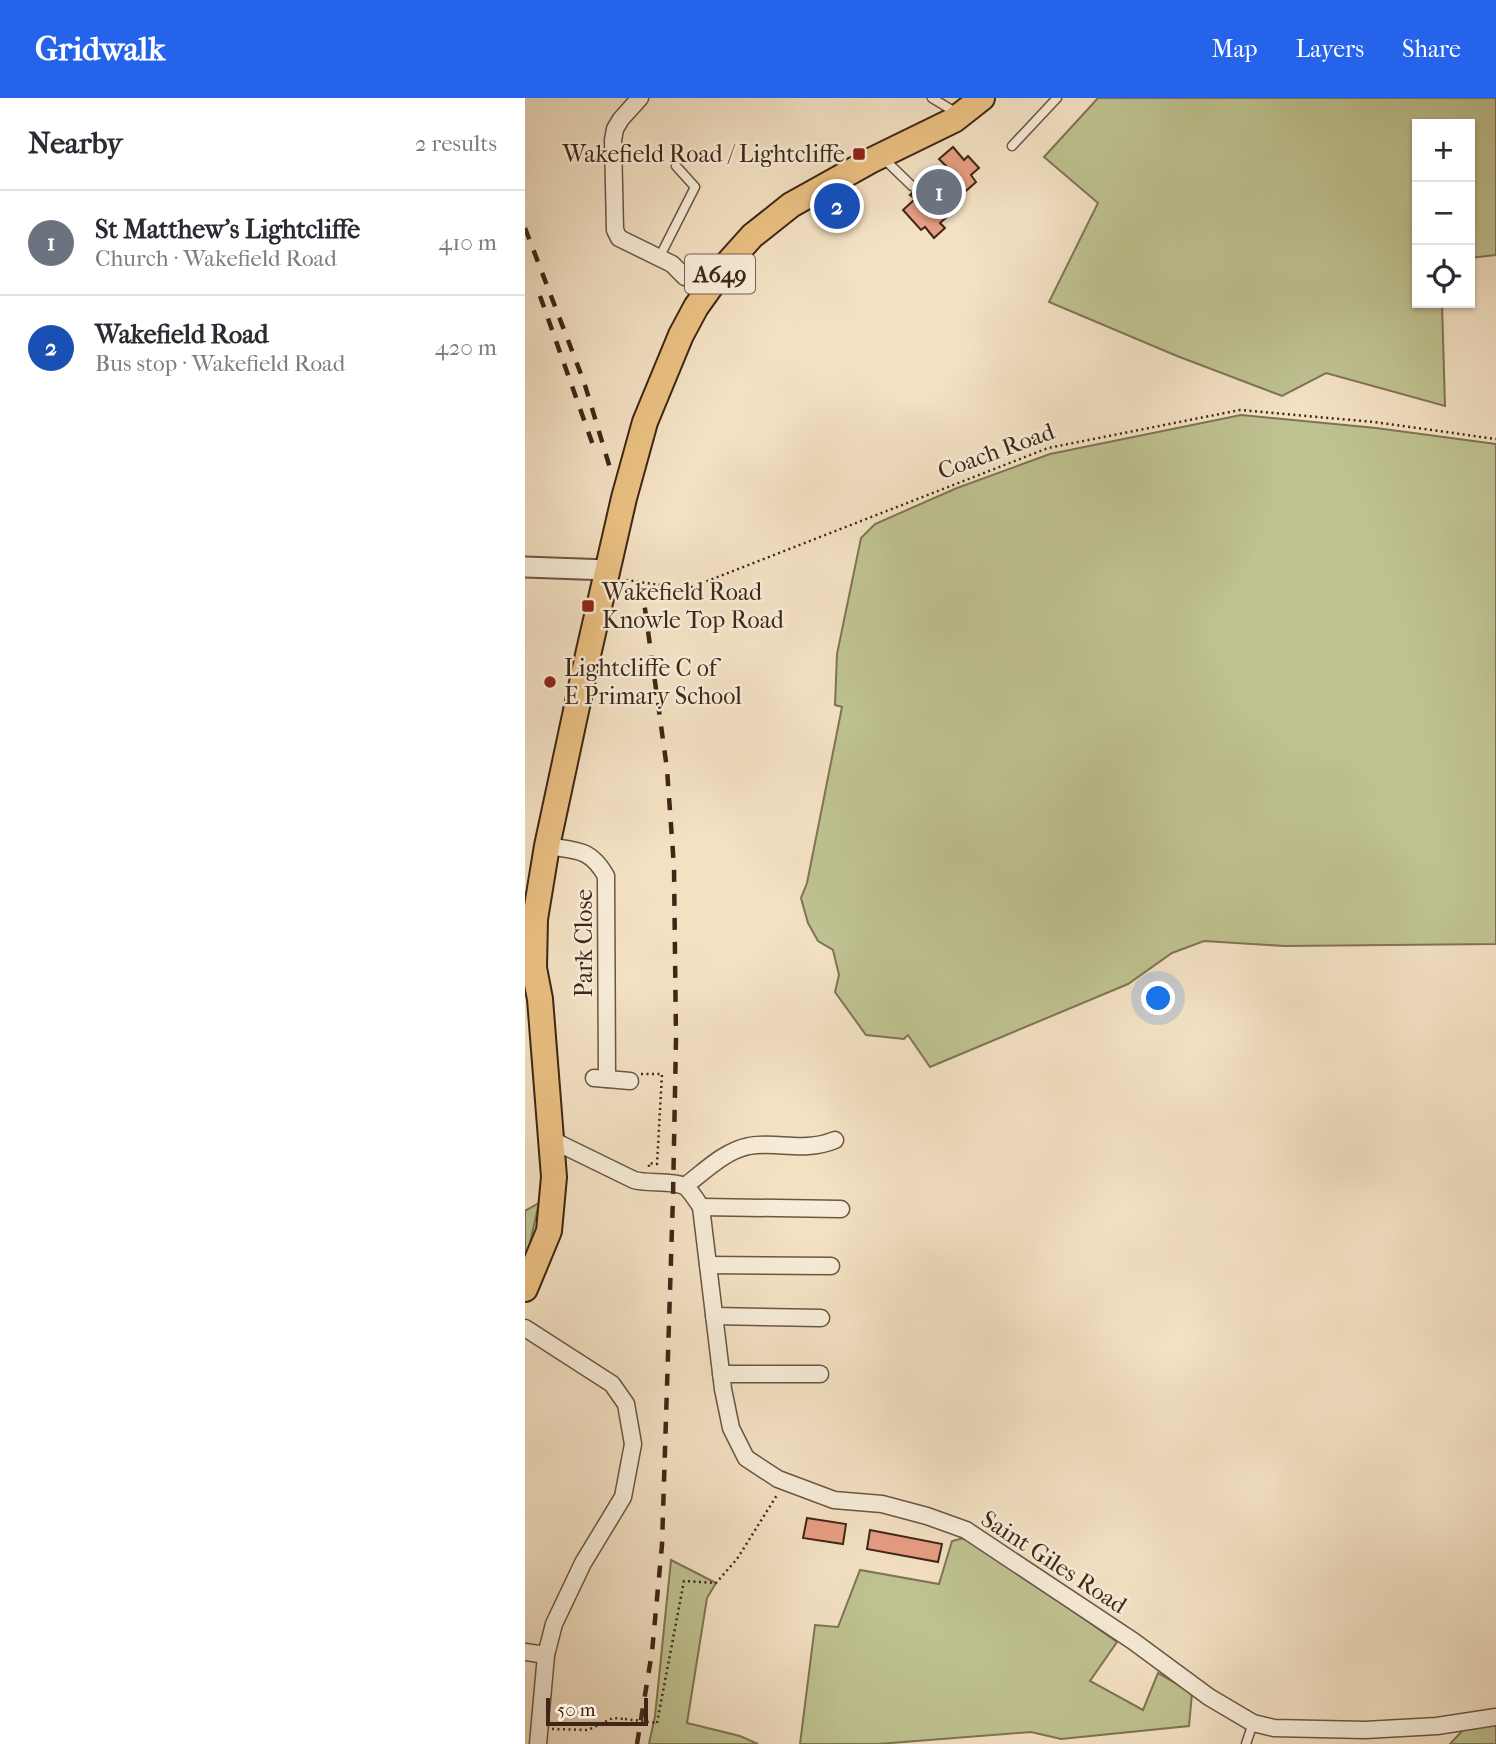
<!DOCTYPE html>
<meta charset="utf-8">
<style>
body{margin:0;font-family:"IM FELL French Canon",serif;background:#f7f7f7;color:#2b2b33}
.controls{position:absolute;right:21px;top:21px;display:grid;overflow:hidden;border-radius:0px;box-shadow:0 2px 5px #0004}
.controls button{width:63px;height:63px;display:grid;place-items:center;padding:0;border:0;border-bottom:2px solid #e1e1e2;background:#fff;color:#2b2b33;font:35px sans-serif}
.scale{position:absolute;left:21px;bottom:18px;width:102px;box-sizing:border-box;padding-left:7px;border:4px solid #3f2617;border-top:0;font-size:19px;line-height:24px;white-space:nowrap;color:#3f2617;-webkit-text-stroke:5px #f7ecd8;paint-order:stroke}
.you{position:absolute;left:634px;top:901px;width:24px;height:24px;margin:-18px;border:5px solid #fff;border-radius:50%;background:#1a73e8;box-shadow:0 0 0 10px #1a73e833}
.badge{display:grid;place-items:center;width:46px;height:46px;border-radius:50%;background:#2563eb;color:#fff;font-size:23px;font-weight:700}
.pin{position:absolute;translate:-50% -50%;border:4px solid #fff;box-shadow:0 2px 7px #0006}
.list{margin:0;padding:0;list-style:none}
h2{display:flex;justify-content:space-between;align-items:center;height:91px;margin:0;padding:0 28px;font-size:30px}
h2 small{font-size:23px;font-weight:400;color:#7c7c81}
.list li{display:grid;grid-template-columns:46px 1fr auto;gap:21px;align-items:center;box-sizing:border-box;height:105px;padding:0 28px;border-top:2px solid #e1e1e2}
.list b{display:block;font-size:26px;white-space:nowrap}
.list p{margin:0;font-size:23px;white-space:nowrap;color:#7c7c81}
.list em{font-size:23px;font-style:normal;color:#7c7c81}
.icon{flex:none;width:38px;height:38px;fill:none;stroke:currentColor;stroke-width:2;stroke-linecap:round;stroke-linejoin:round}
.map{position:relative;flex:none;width:971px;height:1646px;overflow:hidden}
header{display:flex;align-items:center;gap:42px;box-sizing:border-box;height:98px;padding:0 35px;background:#2563eb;color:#fff}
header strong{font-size:33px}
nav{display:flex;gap:38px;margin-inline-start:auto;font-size:24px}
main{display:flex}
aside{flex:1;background:#fff}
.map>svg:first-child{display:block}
.green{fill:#bfc291;stroke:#7f7454;stroke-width:2}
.building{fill:#e79e84;stroke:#3f2617;stroke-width:2}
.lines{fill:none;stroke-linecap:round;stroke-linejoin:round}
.service-casing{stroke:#6c5542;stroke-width:11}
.minor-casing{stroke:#6c5542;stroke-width:19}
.tertiary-casing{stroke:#6c5542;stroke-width:23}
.primary-casing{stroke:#3f2617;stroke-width:28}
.path{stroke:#3f2617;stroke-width:2.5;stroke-dasharray:2 3.5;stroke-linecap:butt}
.service{stroke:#f7ecd8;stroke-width:8}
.minor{stroke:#f7ecd8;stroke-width:16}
.tertiary{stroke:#f7ecd8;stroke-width:19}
.primary{stroke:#eac082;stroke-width:24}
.rail{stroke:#3f2617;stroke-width:4.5;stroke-dasharray:12 12;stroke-linecap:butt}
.path-bridge{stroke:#3f2617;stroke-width:2.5;stroke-dasharray:2 3.5;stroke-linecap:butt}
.poi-dot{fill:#8f2418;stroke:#f7ecd8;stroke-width:2.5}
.labels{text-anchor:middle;stroke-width:5;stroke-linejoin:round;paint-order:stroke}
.shield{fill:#f7ecd8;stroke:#766151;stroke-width:2}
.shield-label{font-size:23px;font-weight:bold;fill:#3f2617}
.poi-label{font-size:24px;fill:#3f2617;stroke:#f7ecd8;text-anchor:start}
.street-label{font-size:24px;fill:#3f2617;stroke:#f7ecd8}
</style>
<header>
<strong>Gridwalk</strong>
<nav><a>Map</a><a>Layers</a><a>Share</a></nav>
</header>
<main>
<aside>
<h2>Nearby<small>2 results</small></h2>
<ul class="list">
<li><span class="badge" style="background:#6b7280">1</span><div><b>St Matthew's Lightcliffe</b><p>Church · Wakefield Road</p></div><em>410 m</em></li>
<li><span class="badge" style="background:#1a4fb4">2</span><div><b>Wakefield Road</b><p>Bus stop · Wakefield Road</p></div><em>420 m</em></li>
</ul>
</aside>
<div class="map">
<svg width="971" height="1646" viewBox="0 0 971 1646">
<rect width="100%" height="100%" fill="#f3e1c3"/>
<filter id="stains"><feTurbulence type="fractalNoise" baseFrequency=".00286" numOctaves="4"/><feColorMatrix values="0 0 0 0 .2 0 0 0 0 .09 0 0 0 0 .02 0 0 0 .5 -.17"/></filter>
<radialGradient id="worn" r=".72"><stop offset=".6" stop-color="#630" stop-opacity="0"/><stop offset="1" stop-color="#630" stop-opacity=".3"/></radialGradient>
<g class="green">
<polygon points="573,0 971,0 971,157 945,160 945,26 892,26 892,205 917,205 920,308 801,275 757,298 652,258 524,204 573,105 519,59"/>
<polygon points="716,317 851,330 971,346 971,846 759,848 679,843 647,855 603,886 405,969 383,937 379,941 341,937 310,894 314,877 308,852 293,843 283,825 276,800 282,785 317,609 310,607 312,556 336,440 350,426 432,390 525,356"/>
<polygon points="14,1105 5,1145 0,1157 0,1113"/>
<polygon points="443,1439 592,1544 565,1583 618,1612 633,1575 667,1595 664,1628 536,1641 506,1634 353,1646 275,1646 290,1527 313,1529 335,1472 414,1486 427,1443"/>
<polygon points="146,1462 191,1485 182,1500 162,1625 215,1638 233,1646 124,1646 130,1618"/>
<polygon points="971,1627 971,1646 925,1646 939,1631"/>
</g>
<g class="building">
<polygon points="428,49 439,62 443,58 454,70 446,77 451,84 425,107 430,112 415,125 420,130 409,140 400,129 396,132 378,112 390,101 385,97 393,89 395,91 421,68 414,61"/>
<polygon points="282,1420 321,1426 318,1446 278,1440"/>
<polygon points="345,1432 417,1446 413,1464 342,1451"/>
</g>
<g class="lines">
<defs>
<g id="service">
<polyline points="407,0 432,15"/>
<polyline points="487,48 532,0"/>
<polyline points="358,60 387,88"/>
<polyline points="134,160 170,89 151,68"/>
<polyline points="721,1646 728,1625"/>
</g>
<g id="minor">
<polyline points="115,0 96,21 90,31 88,42 90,132 94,140 147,166 160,179 186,188"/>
<path d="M22,748C52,753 65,750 81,778L82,981L69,980"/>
<polyline points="82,981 105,983"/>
<path d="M27,1042L109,1082C122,1086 153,1082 162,1090C167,1095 172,1103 176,1109L198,1291L206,1330L221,1360L253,1381L309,1402L357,1406L402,1418L441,1432L608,1543L684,1599L728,1625L749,1630L840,1632L912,1628L971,1619"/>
<path d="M160,1088C180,1073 199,1053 224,1048C254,1043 278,1055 310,1042"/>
<polyline points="176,1109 316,1111"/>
<polyline points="183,1167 306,1168"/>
<polyline points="189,1218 296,1220"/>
<polyline points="0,1230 87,1286 101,1306 108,1346 98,1399 58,1465 29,1526 21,1557 13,1646"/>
<polyline points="196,1276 295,1276"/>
<polyline points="0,1554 21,1557"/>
</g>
<polyline id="tertiary" points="0,469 83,472"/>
<polyline id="primary" points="0,1191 24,1133 29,1079 15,901 9,870 10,821 22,748 63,557 99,400 120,324 156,237 171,209 201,167 227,138 266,107 345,63 429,22 457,0"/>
</defs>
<use href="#service" class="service-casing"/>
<use href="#minor" class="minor-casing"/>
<use href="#tertiary" class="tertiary-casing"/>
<use href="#primary" class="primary-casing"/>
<g class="path">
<polyline points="101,482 162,491 523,350 715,312 849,324 971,341"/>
<polyline points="116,976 137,976 132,1066 124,1065 124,1069"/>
<polyline points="132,1625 159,1483 191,1485 212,1461 252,1397"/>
<polyline points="27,1631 63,1632 88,1620 100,1621"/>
</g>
<use href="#service" class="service"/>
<use href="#minor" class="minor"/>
<use href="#tertiary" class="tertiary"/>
<use href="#primary" class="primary"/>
<g class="rail">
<polyline points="0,130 59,284 85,370"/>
<polyline points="15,198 69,350"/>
<polyline points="112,1646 127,1554 137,1447 148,1098 151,941 149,769 142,671 120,511 116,491"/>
</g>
<polyline class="path-bridge" points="100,1621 132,1625"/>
</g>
<g class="poi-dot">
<rect x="327" y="49" width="14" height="14" rx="3.5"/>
<rect x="56" y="501" width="14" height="14" rx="3.5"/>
<circle cx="25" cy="584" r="7"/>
</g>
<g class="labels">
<rect class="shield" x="160" y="156.5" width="70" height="39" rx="5"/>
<g class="shield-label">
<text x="195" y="184">A649</text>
</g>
<g class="poi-label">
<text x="320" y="64" text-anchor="end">Wakefield Road / Lightcliffe</text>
<text x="77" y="502">Wakefield Road<tspan x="77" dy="28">Knowle Top Road</tspan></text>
<text x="39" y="578">Lightcliffe C of<tspan x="39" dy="28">E Primary School</tspan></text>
</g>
<g class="street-label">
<text transform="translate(471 353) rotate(-20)" y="8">Coach Road</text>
<text transform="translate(59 845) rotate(-90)" y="8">Park Close</text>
<text transform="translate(529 1464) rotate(33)" y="8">Saint Giles Road</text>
</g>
</g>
<rect width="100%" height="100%" filter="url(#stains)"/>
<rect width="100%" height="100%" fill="url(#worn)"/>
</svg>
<div class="controls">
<button>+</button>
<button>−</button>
<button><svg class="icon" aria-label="locate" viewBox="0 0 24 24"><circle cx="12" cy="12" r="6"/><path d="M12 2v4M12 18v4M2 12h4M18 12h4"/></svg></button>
</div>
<div class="scale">50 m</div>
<div class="you"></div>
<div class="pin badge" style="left:414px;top:94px;background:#6b7280">1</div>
<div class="pin badge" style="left:312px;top:108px;background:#1a4fb4">2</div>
</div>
</main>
